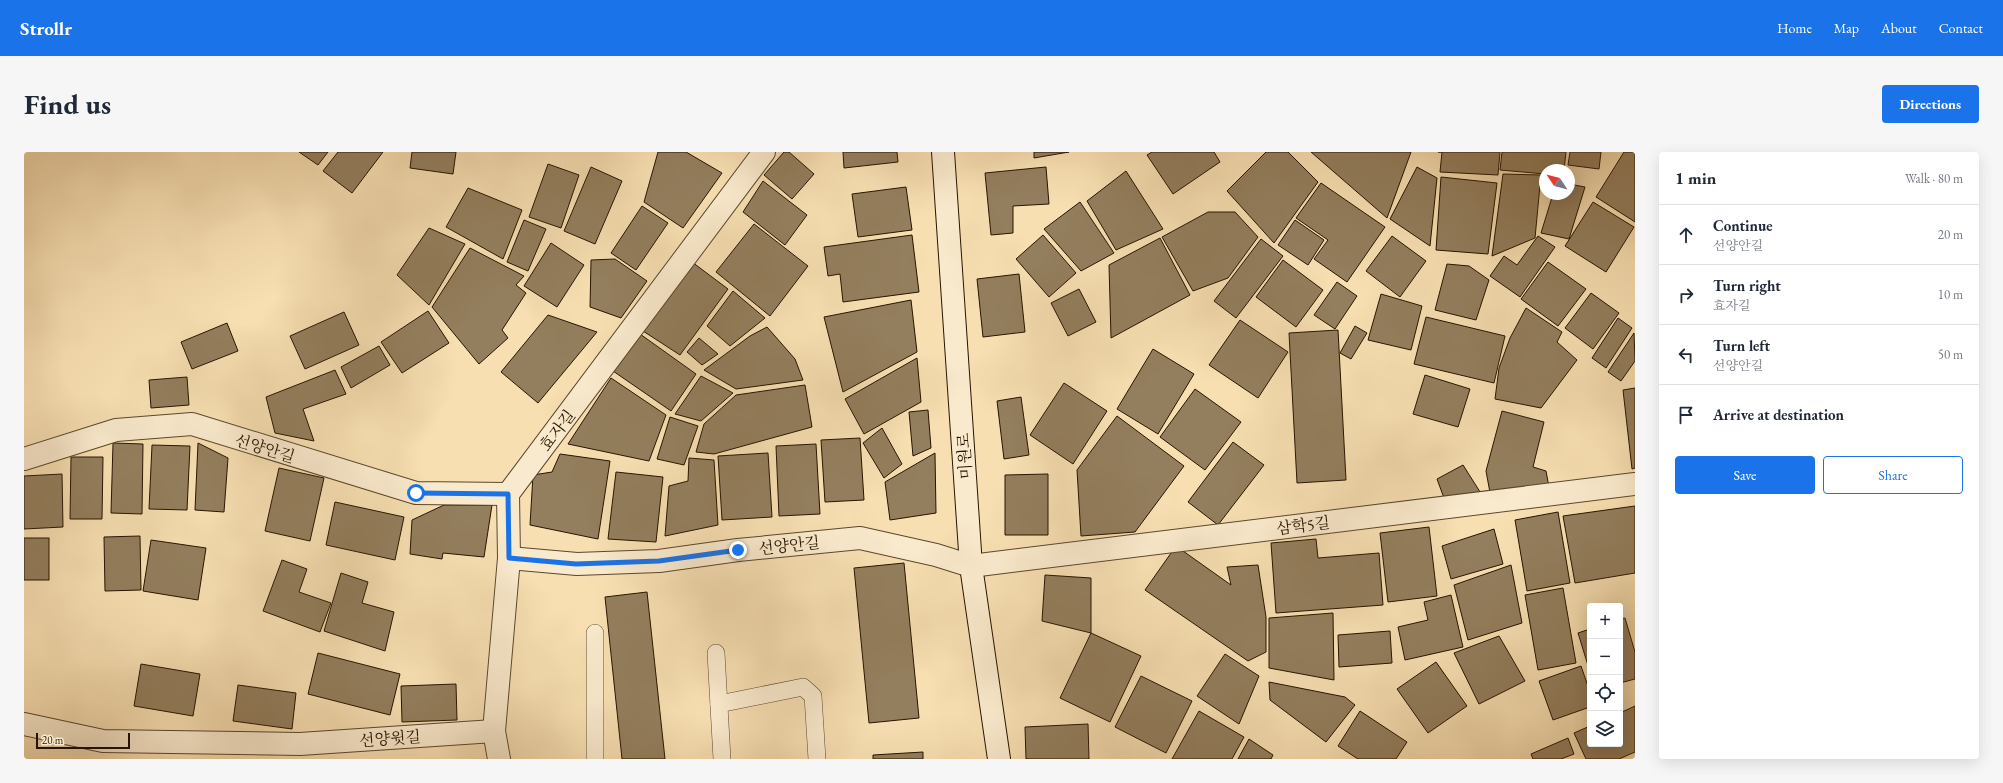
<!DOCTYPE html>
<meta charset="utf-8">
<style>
body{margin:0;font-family:"EB Garamond","Noto Serif KR",serif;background:#f6f6f7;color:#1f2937}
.controls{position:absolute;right:12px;bottom:12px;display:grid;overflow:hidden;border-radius:4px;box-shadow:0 4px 16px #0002}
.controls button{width:36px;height:36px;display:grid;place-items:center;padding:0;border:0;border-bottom:1px solid #e0e1e3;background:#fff;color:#1f2937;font:20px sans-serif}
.compass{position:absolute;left:1515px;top:12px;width:36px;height:36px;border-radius:50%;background:#fff;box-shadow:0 4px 16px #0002;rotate:305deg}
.scale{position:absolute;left:12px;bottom:10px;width:94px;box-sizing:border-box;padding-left:4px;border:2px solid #271400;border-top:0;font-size:11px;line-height:14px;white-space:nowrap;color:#271400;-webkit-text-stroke:3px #faeacd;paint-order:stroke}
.stop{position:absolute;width:12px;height:12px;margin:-9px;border:3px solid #1a73e8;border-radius:50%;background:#fff}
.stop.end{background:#1a73e8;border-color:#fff;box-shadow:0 1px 4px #0008}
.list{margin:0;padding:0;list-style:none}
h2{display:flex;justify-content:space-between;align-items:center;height:52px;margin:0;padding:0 16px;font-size:17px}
h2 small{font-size:13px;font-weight:400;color:#747a83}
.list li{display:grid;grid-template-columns:26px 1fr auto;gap:12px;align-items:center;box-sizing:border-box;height:60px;padding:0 16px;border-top:1px solid #e0e1e3}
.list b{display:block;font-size:15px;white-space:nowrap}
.list p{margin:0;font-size:13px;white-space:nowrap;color:#747a83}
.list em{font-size:13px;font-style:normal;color:#747a83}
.actions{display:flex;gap:8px;padding:12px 16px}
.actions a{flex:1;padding:9px 0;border:1px solid #1a73e8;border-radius:4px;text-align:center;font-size:14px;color:#1a73e8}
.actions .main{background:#1a73e8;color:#fff}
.icon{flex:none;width:22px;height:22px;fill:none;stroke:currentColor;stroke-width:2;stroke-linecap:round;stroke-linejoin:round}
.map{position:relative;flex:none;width:1611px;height:607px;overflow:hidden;border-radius:4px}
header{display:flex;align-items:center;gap:24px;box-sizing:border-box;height:56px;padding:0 20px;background:#1a73e8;color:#fff}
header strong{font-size:19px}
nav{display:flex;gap:22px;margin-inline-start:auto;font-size:14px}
.intro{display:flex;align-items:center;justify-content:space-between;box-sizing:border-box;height:96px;padding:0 24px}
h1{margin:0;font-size:28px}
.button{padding:10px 18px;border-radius:4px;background:#1a73e8;color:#fff;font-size:14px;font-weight:700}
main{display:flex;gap:24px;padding:0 24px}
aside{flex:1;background:#fff;border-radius:4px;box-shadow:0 4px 16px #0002}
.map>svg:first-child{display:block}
.building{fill:#937e5d;stroke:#271400}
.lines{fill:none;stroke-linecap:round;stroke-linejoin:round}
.lane-casing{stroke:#5b472c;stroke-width:18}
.street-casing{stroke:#5b472c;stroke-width:24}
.secondary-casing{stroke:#271400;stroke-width:24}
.lane{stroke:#faeacd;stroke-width:17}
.street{stroke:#faeacd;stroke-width:22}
.secondary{stroke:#faeacd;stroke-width:22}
.route{stroke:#1a73e8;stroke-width:5}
.labels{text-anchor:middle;stroke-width:3;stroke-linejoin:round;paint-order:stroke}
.street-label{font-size:16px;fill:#271400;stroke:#faeacd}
</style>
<header>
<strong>Strollr</strong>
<nav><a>Home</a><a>Map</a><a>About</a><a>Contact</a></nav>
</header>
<div class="intro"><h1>Find us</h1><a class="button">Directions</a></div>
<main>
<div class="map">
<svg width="1611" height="607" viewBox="0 0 1611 607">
<rect width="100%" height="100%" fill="#f7dfb2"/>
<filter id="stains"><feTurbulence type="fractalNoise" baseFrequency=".005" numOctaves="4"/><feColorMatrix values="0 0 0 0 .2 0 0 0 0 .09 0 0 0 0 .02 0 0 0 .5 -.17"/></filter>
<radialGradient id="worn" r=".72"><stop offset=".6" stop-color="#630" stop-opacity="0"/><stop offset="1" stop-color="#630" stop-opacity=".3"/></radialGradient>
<g class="building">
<polygon points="275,0 304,0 294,13"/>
<polygon points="314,0 359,0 328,41 299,19"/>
<polygon points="388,0 432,0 429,22 386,16"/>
<polygon points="634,0 662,0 698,21 659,76 620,50"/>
<polygon points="760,0 765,0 790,22 768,47 740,23"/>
<polygon points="819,0 873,0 874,10 820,16"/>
<polygon points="1010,0 1045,0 1010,6"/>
<polygon points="1128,0 1190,0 1196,10 1149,42 1123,3"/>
<polygon points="1242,0 1264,0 1294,30 1250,91 1203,39"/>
<polygon points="1287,0 1387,0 1363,66"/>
<polygon points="1414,0 1476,0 1474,23 1416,20 1418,0"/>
<polygon points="1478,0 1542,0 1540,18 1521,18 1521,22 1476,18"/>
<polygon points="1546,0 1577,0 1575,17 1544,13"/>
<polygon points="1600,0 1611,0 1611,70 1572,45"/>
<polygon points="524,12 555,23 537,76 505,65"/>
<polygon points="567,15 598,29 571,92 540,79"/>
<polygon points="1022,15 1025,52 989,54 989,81 967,83 961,21"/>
<polygon points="1393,15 1413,26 1406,94 1366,67"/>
<polygon points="1102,19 1139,77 1092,98 1063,49"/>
<polygon points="1479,22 1517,23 1511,86 1468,104"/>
<polygon points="1417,25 1473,31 1464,102 1412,98"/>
<polygon points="739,29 783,63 761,93 719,60"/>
<polygon points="1297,31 1361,75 1323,130 1290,107 1304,88 1272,66"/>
<polygon points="1545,32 1561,35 1545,87 1517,81 1529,42 1545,42"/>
<polygon points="882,35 888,78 834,85 828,42"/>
<polygon points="444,36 498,58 479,107 422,75"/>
<polygon points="1056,50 1090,101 1057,119 1020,77"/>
<polygon points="1569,50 1610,75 1582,120 1541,94"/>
<polygon points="618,54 644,71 612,118 587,101"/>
<polygon points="1184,60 1211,60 1234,85 1204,126 1169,139 1138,85"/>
<polygon points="500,68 522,77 504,119 483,110"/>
<polygon points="1271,68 1300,88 1284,113 1254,93"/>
<polygon points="730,72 784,114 746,164 692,120"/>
<polygon points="405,76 441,92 405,153 373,123"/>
<polygon points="888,83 895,140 819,150 816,122 804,124 800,95"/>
<polygon points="1019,83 1052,121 1025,145 992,107"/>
<polygon points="1368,84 1402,109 1376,145 1342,119"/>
<polygon points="1514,84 1531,95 1496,145 1466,124 1480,104 1493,113"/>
<polygon points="1136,86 1166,143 1087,186 1085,113"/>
<polygon points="1237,87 1259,104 1212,166 1190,149"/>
<polygon points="527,91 560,113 533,155 500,134"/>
<polygon points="446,96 500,124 492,133 502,141 478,178 484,186 455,212 408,155"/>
<polygon points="591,107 623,129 597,166 566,155 567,108"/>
<polygon points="1259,108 1299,138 1272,175 1232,145"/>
<polygon points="668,110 704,137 656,203 619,179"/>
<polygon points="1524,110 1562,137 1534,174 1497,147"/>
<polygon points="1423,112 1445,114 1465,128 1452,168 1411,158"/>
<polygon points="995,122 1001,180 959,185 953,127"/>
<polygon points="1313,130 1333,144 1311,177 1290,163"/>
<polygon points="1055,137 1072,170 1044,184 1027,151"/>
<polygon points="709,139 741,166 706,194 683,174"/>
<polygon points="1567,141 1595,161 1569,197 1541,176"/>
<polygon points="1357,142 1398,154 1387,198 1344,188"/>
<polygon points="887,148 893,200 819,240 800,165"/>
<polygon points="1502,156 1538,180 1533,190 1553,208 1517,256 1471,247 1475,216 1486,186"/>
<polygon points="404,159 425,191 378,221 357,190"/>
<polygon points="320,160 335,193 281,217 266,184"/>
<polygon points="524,163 573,180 514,251 477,220"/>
<polygon points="1402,165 1481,184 1470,231 1390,212"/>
<polygon points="1594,166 1608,176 1582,216 1568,206"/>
<polygon points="1216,168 1264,200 1234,246 1185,213"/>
<polygon points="203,171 214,199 168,217 157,190"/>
<polygon points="1331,174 1343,181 1327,207 1316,201"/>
<polygon points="743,175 771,207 779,228 712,237 680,218 726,184"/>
<polygon points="1314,178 1322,328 1273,331 1265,181"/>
<polygon points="1610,181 1611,209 1597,229 1584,220"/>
<polygon points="616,182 672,222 647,259 589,219"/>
<polygon points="675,186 694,202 678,213 663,200"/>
<polygon points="355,194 366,213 327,236 317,215"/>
<polygon points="1129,197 1170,222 1134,282 1093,257"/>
<polygon points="893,206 897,250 840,282 821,247"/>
<polygon points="311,218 322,242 279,257 290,289 251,281 242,245"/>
<polygon points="1401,223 1446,237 1434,275 1389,262"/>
<polygon points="677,224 709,241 677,269 651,262"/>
<polygon points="163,225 165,253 127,256 125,228"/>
<polygon points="587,226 642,263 625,309 544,292"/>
<polygon points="1040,231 1083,259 1049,312 1006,283"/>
<polygon points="781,233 788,275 690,302 672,300 680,272 712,243"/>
<polygon points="1611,236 1611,316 1608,317 1599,238"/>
<polygon points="1171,237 1217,270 1181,318 1136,285"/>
<polygon points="997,245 1005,303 980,307 973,249"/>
<polygon points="904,258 907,296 889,304 885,260"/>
<polygon points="1478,259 1520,270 1509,315 1522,319 1525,335 1467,346 1462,319"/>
<polygon points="1093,264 1160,314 1111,380 1057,384 1053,318"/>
<polygon points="646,265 674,274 660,313 633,307"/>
<polygon points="858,276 878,312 860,326 839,291"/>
<polygon points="836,286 840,348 801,350 797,288"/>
<polygon points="1209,290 1240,313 1194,373 1164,350"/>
<polygon points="89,291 119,292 118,362 87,361"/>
<polygon points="174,291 204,306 200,360 171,358"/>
<polygon points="792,292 796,362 755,364 752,294"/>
<polygon points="128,293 166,294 163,358 125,357"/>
<polygon points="744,301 748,365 698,368 694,304"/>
<polygon points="911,301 912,361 866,368 861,330"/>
<polygon points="536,302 586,309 574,387 506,373 509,323 528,320"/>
<polygon points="47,305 79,305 78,367 46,367"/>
<polygon points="665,306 690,308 694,373 641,384 645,334 664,329"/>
<polygon points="1439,313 1458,343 1420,346 1413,327"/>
<polygon points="255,316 300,326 286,389 241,379"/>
<polygon points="592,320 639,325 632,390 584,387"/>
<polygon points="38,322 39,375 0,377 0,324"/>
<polygon points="1024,322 1024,383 981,383 981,323"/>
<polygon points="311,350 380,365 371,408 302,393"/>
<polygon points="420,353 468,353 460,405 419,401 418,407 386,402 388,368"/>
<polygon points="1611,354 1611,421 1551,431 1539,364"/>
<polygon points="1534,360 1546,431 1503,439 1491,368"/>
<polygon points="1405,375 1413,444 1364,450 1356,381"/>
<polygon points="1470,377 1479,412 1427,427 1418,394"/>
<polygon points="116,384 117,438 81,439 80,385"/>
<rect x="0" y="386" width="25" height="42"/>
<polygon points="1292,387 1294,406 1355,401 1359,453 1252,461 1247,391"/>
<polygon points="127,388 182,396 174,448 119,439"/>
<polygon points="1152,394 1207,433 1203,415 1234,413 1242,465 1242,500 1224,509 1121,438"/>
<polygon points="258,408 283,417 275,440 307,451 296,480 239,459"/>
<polygon points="880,411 895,566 845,571 830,416"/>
<polygon points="1487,413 1498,471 1444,488 1430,433"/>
<polygon points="317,421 344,430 338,451 370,460 361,499 300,479"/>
<polygon points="1021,423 1067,426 1067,481 1018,469"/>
<polygon points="1539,436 1552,511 1514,518 1501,443"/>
<polygon points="623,440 641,607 598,607 581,445"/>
<polygon points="1427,443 1439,495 1381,508 1374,475 1404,468 1400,450"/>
<polygon points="1309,461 1310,528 1245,516 1245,466"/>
<polygon points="1601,466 1611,500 1611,527 1596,531 1596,467"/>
<polygon points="1566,477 1566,520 1554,481"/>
<polygon points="1366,479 1368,511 1315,515 1314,483"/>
<polygon points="1067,481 1117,504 1086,570 1036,546"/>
<polygon points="1475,484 1501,529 1455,552 1430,501"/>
<polygon points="294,501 376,522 366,563 284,542"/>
<polygon points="1201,502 1235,524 1215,572 1173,544"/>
<polygon points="1412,510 1443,554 1404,581 1373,537"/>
<polygon points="117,512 176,522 169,564 110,554"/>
<polygon points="1557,514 1566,540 1566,555 1529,568 1515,529"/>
<polygon points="1117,524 1168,549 1142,601 1091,575"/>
<polygon points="1245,530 1321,545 1331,553 1302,590 1246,548"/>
<polygon points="432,532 433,568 378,570 377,534"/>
<polygon points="214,533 272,541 268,577 209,569"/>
<polygon points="1611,554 1611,600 1595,607 1562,607 1550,581 1566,574 1566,592 1596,592 1596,561"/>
<polygon points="1175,559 1220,585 1208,607 1148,607"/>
<polygon points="1336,559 1383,590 1372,607 1334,607 1314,594"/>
<polygon points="1064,572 1065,607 1002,607 1001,575"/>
<polygon points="1544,586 1550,602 1537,607 1509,607 1507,602"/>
<polygon points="1225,587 1249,603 1247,607 1214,607"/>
<polygon points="899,600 899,607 849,607 849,603"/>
</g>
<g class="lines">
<defs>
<g id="lane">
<polyline points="571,481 571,607"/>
<polyline points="692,501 698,607"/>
<polyline points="695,552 779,535 789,544 793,607"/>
</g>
<g id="street">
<polyline points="0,307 92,278 168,272 392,341 484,342"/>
<polyline points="485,406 553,412 635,409 714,398 836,386 912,403 947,414 1611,332"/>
<polyline points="0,572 79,589 276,592 470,579"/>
<polyline points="475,607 470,579 485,406 484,342 740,0"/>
</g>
<polyline id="secondary" points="919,0 947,414 975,607"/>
</defs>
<use href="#lane" class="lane-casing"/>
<use href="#street" class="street-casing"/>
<use href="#secondary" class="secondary-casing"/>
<use href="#lane" class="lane"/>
<use href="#street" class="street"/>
<use href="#secondary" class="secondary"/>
</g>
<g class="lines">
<polyline class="route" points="392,341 484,342 485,406 552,412 635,409 714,398"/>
</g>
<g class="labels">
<g class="street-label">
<text transform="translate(533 278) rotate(-53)" y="6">효자길</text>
<text transform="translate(241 296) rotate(17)" y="6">선양안길</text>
<text transform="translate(940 304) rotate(-94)" y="6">미원로</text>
<text transform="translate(1279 373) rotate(-7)" y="6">삼학5길</text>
<text transform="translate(765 393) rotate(-6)" y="6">선양안길</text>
<text transform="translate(366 586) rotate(-4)" y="6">선양윗길</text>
</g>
</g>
<rect width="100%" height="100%" filter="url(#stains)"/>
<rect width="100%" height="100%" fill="url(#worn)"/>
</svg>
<div class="controls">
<button>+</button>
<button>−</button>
<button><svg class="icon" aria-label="locate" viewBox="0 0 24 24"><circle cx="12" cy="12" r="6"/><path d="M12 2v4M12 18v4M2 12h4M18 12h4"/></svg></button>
<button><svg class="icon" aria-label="layers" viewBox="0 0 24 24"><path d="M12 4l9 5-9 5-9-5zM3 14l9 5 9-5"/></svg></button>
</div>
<svg class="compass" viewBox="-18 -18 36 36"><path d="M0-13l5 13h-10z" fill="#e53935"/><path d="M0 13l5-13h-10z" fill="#747a83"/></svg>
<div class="scale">20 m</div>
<div class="stop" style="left:392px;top:341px"></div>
<div class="stop end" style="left:714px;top:398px"></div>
</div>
<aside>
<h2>1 min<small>Walk · 80 m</small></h2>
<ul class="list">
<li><svg class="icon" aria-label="ahead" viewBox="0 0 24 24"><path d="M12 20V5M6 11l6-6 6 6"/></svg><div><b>Continue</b><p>선양안길</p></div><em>20 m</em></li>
<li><svg class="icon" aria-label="right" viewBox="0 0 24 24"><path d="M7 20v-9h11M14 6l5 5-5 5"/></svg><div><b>Turn right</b><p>효자길</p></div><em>10 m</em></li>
<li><svg class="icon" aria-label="left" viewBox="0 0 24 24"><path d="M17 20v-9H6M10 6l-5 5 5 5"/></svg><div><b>Turn left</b><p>선양안길</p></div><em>50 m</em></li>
<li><svg class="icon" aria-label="arrive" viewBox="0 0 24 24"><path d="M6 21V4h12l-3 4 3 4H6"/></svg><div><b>Arrive at destination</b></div></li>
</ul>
<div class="actions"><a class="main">Save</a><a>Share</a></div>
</aside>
</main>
